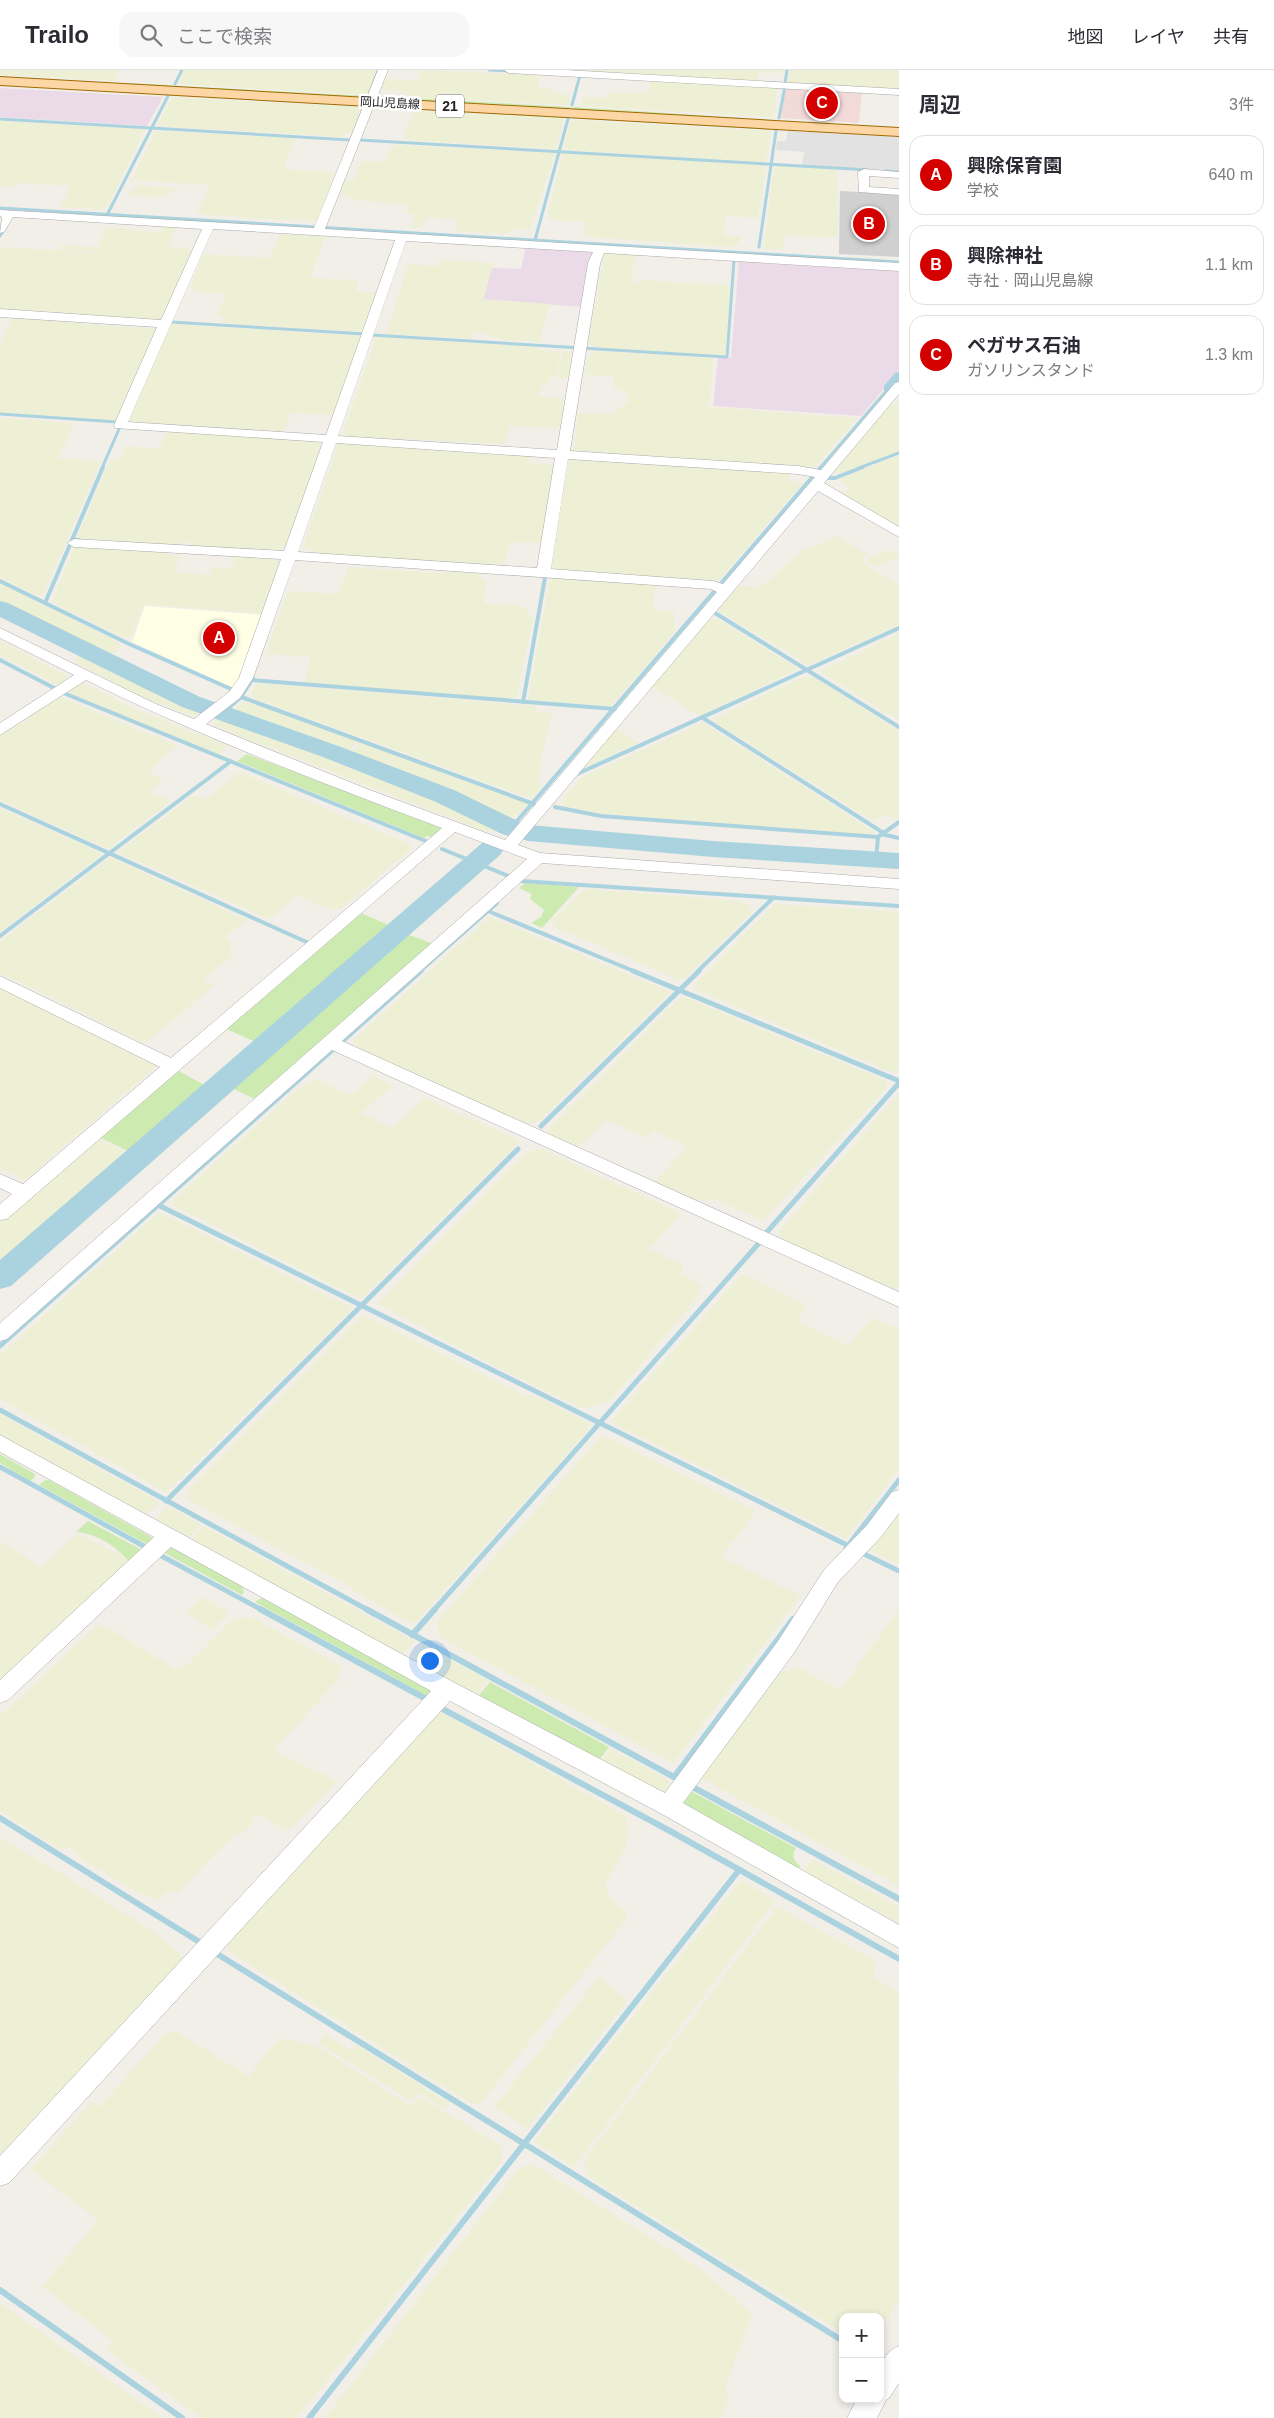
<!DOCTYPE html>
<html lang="ja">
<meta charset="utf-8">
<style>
body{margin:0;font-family:Arial,"Noto Sans JP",sans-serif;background:#f7f7f7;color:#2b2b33}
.controls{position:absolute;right:15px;bottom:15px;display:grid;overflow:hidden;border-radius:10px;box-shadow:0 2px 8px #0003}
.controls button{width:45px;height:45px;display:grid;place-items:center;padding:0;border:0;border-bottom:1px solid #e1e1e2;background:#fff;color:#2b2b33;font:25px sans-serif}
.you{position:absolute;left:429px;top:1590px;width:18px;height:18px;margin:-12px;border:4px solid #fff;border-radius:50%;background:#1a73e8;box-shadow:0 0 0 8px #1a73e833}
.badge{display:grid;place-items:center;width:32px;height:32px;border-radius:50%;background:#d40000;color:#fff;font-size:16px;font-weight:700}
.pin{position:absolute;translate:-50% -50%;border:2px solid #fff;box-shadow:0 1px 5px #0006}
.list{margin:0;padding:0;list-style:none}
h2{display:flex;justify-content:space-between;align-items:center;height:65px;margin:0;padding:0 20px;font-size:21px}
h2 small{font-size:16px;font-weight:400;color:#7c7c81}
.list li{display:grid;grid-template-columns:32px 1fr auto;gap:15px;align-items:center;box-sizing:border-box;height:80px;margin:0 10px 10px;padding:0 10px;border:1px solid #e1e1e2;border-radius:15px}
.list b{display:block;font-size:19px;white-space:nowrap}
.list p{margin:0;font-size:16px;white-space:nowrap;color:#7c7c81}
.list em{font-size:16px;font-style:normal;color:#7c7c81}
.icon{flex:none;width:28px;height:28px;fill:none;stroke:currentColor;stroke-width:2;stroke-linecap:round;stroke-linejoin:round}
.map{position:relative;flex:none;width:899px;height:2348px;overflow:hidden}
header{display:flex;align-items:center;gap:30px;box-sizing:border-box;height:70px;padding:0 25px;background:#fff;border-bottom:1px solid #e1e1e2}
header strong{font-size:24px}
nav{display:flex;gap:28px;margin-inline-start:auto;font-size:18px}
.search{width:350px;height:45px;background:#f7f7f7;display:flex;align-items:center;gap:12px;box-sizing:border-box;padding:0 18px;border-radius:15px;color:#7c7c81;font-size:19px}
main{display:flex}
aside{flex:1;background:#fff}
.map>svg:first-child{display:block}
.commercial{fill:#f2dad9}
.industrial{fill:#ebdbe8}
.education{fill:#ffffe5}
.religious{fill:#d0d0d0}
.farmland{fill:#eef0d5}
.grass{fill:#cdebb0}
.parking{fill:#e2e2e2}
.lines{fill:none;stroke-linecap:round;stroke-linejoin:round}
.stream-far3{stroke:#aad3df;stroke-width:3}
.stream-far2{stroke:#aad3df;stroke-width:4}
.stream-far1{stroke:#aad3df;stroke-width:5}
.stream{stroke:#aad3df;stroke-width:6}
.canal{fill:#aad3df;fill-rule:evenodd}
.river{fill:#aad3df;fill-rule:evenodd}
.minor-casing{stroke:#a9a9a9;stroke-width:1}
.major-casing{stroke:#a06b00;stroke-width:2}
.minor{fill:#fff;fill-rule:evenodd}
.major{fill:#fcd6a4;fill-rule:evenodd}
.labels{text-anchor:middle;stroke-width:5;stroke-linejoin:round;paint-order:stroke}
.far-street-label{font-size:12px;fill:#222;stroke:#fff}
.shield{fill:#fff;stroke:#646464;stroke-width:1}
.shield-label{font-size:14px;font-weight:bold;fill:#222}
</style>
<header>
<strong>Trailo</strong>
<div class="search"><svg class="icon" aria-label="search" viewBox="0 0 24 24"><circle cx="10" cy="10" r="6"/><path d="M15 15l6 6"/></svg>ここで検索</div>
<nav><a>地図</a><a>レイヤ</a><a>共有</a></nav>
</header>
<main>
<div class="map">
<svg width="899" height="2348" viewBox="0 0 899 2348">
<rect width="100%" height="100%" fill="#f2efe9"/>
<polygon class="commercial" points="785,18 862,22 859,53 781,48"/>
<g class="industrial">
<polygon points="0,18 163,27 147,56 0,47"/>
<polygon points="526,177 596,181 584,237 483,230 492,198 521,199"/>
<polygon points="739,190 899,199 899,301 861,346 713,336 718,288 731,288"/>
</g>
<polygon class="education" points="145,536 265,545 243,607 233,618 132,572"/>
<polygon class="religious" points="840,121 899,124 899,187 839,184"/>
<g class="farmland">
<polygon points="0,0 120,0 113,11 0,5"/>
<polygon points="186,0 378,0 368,25 178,14"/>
<polygon points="421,0 536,5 540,7 536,22 539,18 553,19 553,23 570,25 569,35 406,27 407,22 384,20 382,18 385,9 418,11"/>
<polygon points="585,0 780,0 779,3 759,3 757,12 585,2"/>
<polygon points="789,0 899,0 899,21 788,14"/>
<polygon points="651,10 778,17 774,47 581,36 583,27 607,28 608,23 649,23"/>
<polygon points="172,27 362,37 353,62 345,63 341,67 157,56"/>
<polygon points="418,41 559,48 564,50 556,79 407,70 404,63 413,44"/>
<polygon points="579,50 769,61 771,62 766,91 762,92 566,80 564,79 570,51"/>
<polygon points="0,51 145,59 107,137 99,139 60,137 71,116 19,113 13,117 0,117"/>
<polygon points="156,61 295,68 284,99 335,103 317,149 311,151 240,148 236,145 236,142 233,147 221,146 226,142 219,146 197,144 210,115 134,110 130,113"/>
<polygon points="400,75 555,83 530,160 511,159 506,164 454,161 457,149 427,147 423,157 410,158 416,145 406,144 410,135 358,130 339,124 344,111 354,110 361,91 385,92 390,77"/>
<polygon points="563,83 766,95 758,148 726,146 723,165 740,166 739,174 728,177 585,167 583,164 586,152 554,150 547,148"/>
<polygon points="778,96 837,100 838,167 829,168 785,165 783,180 764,179 774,97"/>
<polygon points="135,115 178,118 161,127 128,126 132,119 136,119"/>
<polygon points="163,155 176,156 168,176 193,180 162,250 0,239 0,177 94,183 96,178 94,182 59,180 61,175 97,177 107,157 160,163"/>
<polygon points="280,164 325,166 310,208 359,211 356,221 378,223 366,259 356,262 221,253 224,247 217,246 226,224 196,222 190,217 204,184 270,188"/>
<polygon points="605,182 619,183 617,205 620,183 637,184 632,201 634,213 643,210 731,216 725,286 600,278 588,274"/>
<polygon points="439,190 493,193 483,229 550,234 540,271 506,270 474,262 472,269 386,264 408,194 438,196"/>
<polygon points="13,248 157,259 117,350 0,343 0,274"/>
<polygon points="171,254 364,266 353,295 348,297 351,301 334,345 291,343 284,360 279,362 133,352 128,350"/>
<polygon points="376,267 538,277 538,280 561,281 557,307 550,307 548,314 542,317 539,326 565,329 562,356 555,358 510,356 505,373 502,374 342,366"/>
<polygon points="563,281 574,282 570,308 558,308"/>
<polygon points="596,281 714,288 709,337 858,348 817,395 812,397 574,381 578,343 614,344 628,331 628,325 622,320 613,318 615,307 584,304 588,289"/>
<polygon points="891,333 899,336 899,381 846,402 832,402"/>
<polygon points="0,348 75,353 59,388 101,391 43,525 38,526 0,507"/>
<polygon points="167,361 318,371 322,375 291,475 272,481 192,475 192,473 183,472 182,475 77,468 111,389 120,390 126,376 159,379"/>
<polygon points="339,373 531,385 529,393 557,395 544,473 511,472 504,493 498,496 324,484 303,477"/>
<polygon points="899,385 899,459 840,424 851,419 842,412 842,408"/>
<polygon points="574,388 790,401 789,410 803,413 718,511 551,500 568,395"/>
<polygon points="837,466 868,485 860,490 899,515 899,555 809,595 715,539 736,516 752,516 760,518 803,480"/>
<polygon points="79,476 158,482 180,486 174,502 209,505 212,497 231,498 237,486 277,489 284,493 262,544 144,534 132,566 124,568 52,532 74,478"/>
<polygon points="888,479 899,487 877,497 865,490"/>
<polygon points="348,497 441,503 441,505 467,507 442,505 444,498 480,502 480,508 483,508 486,516 484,533 523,536 533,548 517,626 510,629 304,613 311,587 266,584 288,521 338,524"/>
<polygon points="554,506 656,513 653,540 674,542 675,562 611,636 528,630 550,510"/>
<polygon points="0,513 112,569 121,576 113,583 105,585 0,531"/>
<polygon points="711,549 720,550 798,599 700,646 651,616 706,550"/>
<polygon points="899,564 899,648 889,645 820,601"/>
<polygon points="0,571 67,606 67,609 61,614 55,614 0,585"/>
<polygon points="82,584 181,633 201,639 198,642 201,644 193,646 135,624 77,593 78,586"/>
<polygon points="802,607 814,607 899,661 899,749 884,746 874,750 868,748 711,650"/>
<polygon points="79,611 126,635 228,676 218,685 83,630 64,620"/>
<polygon points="257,613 536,636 535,642 552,643 540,691 542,693 538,711 542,713 541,717 534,727 527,727 252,628 251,623"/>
<polygon points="58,626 178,676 162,688 150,704 163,710 150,722 171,731 108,779 0,730 0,665 18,653 29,651 24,648"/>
<polygon points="244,631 323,657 359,672 347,681 237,641 236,639"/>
<polygon points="223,647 445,732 503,761 487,762 214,656 214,652"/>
<polygon points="703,653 875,762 869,765 600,743 565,737 561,732 582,707"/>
<polygon points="616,659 638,673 577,701"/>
<polygon points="362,673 366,674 528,734 517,746 506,748 456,725 352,684 352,681"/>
<polygon points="240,702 409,774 412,778 341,839 336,838 333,841 297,825 269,849 119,783 120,780 194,725 205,729"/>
<polygon points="0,738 100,782 99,787 0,862"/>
<polygon points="110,787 246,850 225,867 230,872 232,886 203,910 214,916 146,972 139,971 0,903 0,872"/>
<polygon points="588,819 739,831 749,835 752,842 686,907 680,910 554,857 552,850 584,820"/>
<polygon points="775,834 899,842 899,996 893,1003 696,920 694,914"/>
<polygon points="490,847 666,920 670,923 540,1050 533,1053 520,1053 355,978 356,973 352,971"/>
<polygon points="0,916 55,942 53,946 62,948 158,995 25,1110 0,1099"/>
<polygon points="680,928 686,928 887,1011 886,1019 763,1151 715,1129 694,1131 654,1113 687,1077 654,1061 646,1068 607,1050 577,1078 550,1065 549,1058"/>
<polygon points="373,1006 393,1015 362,1043 392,1058 425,1028 520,1071 361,1229 174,1136 173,1130 298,1019 317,1009 350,1025"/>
<polygon points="899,1023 899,1218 894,1221 780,1170 779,1162"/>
<polygon points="97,1068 128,1083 0,1196 0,1150"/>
<polygon points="536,1079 543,1080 678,1142 678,1147 650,1179 682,1194 683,1199 680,1203 701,1215 698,1227 610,1331 588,1338 582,1338 495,1296 377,1234 522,1086"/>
<polygon points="159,1142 353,1238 166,1423 0,1329 0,1285"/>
<polygon points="742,1204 808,1236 797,1250 848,1275 870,1250 873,1251 875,1249 899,1259 899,1399 846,1469 610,1352"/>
<polygon points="362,1245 527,1326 536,1326 590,1353 590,1358 416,1552 410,1553 352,1520 353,1518 186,1429 190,1425 186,1422"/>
<polygon points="0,1344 160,1432 146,1445 0,1365"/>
<polygon points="602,1365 755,1440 747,1455 721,1486 801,1526 673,1693 440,1567 439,1561 437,1552"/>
<polygon points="168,1436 202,1455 188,1469 155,1450"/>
<polygon points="899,1442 899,1494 870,1480"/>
<polygon points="204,1456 414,1571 403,1583 397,1583 191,1470"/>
<polygon points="81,1465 122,1486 131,1498 0,1621 0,1471 42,1497 74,1467"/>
<polygon points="202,1527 229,1542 214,1560 186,1543"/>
<polygon points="899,1539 899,1816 702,1709 699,1705 777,1604 797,1597 840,1620"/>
<polygon points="241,1547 256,1549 342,1597 336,1612 276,1678 277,1683 336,1710 332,1718 289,1760 284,1760 260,1745 255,1747 248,1759 232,1767 177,1823 169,1821 156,1830 142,1825 82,1790 69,1777 60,1779 0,1741 0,1646 97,1555 106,1557 176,1599 187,1595 231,1551"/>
<polygon points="423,1575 488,1610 476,1625 415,1592 415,1584"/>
<polygon points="437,1640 626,1746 628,1764 626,1776 606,1813 608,1825 627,1843 625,1851 480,2034 472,2034 228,1881 228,1869"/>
<polygon points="611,1679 669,1710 669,1717 673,1719 662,1725 602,1691"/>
<polygon points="0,1768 51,1797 157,1864 185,1889 0,2088"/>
<polygon points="812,1789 899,1837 899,1853 804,1801"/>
<polygon points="741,1810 773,1829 773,1834 582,2087 574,2097 534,2072"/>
<polygon points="777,1837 875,1890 876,1894 873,1906 899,1923 899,2001 893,2010 899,2014 899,2231 880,2259 880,2247 843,2247 843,2263 590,2108 584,2094 587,2086"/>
<polygon points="599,1907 628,1930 527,2059 494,2037"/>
<polygon points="177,1962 249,2006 278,1969 298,1971 321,1978 410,2036 421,2027 503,2077 501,2093 297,2348 201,2348 107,2280 113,2271 42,2217 98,2150 30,2099 92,2032 99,2037 166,1963"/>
<polygon points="325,1964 352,1981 356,1975 449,2033 445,2039 420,2023 411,2031 318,1973"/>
<polygon points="532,2095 543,2100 705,2202 752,2244 726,2316 729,2330 720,2348 325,2348 520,2097"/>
<polygon points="0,2233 163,2348 0,2348"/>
</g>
<g class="grass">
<polygon points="127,13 169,15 175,18 178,16 369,26 367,28 126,16"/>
<polygon points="378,26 570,37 572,40 574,37 774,50 774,51 380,29"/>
<polygon points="379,34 772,56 771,60 571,48 571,45 568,45 566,48 373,37"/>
<polygon points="247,684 443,759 433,767 427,766 424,768 237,691"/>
<polygon points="525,813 579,817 542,858 531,853 541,847 544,840 530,829 532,824 519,818"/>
<polygon points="361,843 393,857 260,974 224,958"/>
<polygon points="405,863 433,874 255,1029 227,1016"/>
<polygon points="177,1000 208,1017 132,1083 97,1066"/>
<polygon points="0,1384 35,1404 34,1408 30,1411 0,1393"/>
<polygon points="45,1410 49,1410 153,1468 152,1477 39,1415"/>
<path d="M88,1451L142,1480L131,1495C120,1478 96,1463 76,1462Z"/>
<polygon points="173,1477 242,1516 244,1522 242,1525 161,1481"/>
<polygon points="261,1528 266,1529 430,1617 433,1622 431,1628 255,1532"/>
<polygon points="490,1612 609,1677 599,1690 479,1625"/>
<path d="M687,1719L796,1778C791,1786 794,1790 800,1796L797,1801L680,1732Z"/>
</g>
<polygon class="parking" points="788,61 899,67 899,101 802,95 804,82 776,80 777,71 786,71"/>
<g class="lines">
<g class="stream-far3">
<polyline points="489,0 512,1"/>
<polyline points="785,13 787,0"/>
<polyline points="175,14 182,0"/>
<polyline points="572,35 580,5"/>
<polyline points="779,48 785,16"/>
<polyline points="0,49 350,70"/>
<polyline points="360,70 869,100"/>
<polyline points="885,101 899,102"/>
<polyline points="0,138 899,192"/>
<polyline points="107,145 168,26"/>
<polyline points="0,166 6,157"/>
<polyline points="535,170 568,49"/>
<polyline points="759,177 776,61"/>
<polyline points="171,252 365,264"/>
<polyline points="372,265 727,287 734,190"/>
<polyline points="0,344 117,352"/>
<polyline points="102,398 120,357"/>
<polyline points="820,398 888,319"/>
<polyline points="859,398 899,383"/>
</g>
<g class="stream-far2">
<polyline points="828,408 835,408 863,397"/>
<polyline points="79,470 72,470 103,397"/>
<polyline points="0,511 127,573 231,619"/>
<polyline points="45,533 72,470"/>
<polyline points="715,543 899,657"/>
<polyline points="0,590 56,619"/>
<polyline points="252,610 615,639"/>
<polyline points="61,622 428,772"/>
<polyline points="241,627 534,734"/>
<polyline points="523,632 546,502"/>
<polyline points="224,642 241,627 253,608"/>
<polyline points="703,648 882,762"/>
<polyline points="577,704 899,558"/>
<polyline points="0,734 311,874"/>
<polyline points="555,737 601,746 878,767"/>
<polyline points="511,758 821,397"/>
<polyline points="881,764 899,768"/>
<polyline points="442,779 521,811 899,836"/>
<polyline points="876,790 878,767 899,752"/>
<polyline points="488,841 636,902"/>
<polyline points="0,866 230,692"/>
<polyline points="419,902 497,833"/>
<polyline points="697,902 774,827"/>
</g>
<g class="stream-far1">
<polyline points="633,901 899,1011"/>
<polyline points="541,1056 699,901"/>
<polyline points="158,1135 849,1476"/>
<polyline points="766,1163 899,1013"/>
<polyline points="0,1276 421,901"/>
<polyline points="0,1340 368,1540"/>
<polyline points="0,1397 149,1479"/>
<polyline points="166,1431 518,1079"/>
<polyline points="846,1478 899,1410"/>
<polyline points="860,1482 899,1501"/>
<polyline points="156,1483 262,1540"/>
<polyline points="434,1540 760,1172"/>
</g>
<g class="stream">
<polyline points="260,1539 430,1631"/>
<polyline points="366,1539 681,1711"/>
<polyline points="412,1565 435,1539"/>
<polyline points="437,1636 670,1761 899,1889"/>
<polyline points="674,1707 793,1549"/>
<polyline points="689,1715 899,1829"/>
<polyline points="0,1748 201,1873"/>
<polyline points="214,1882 843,2271"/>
<polyline points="0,2220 182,2348"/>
<polyline points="309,2348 739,1800"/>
</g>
<polygon class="canal" points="899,302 899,313 892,322 884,322 884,316 895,303"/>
<g class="river">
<polygon points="0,531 8,533 200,627 341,677 454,720 520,752 530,755 713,771 899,783 899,799 713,787 528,771 502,764 436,732 323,687 182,637 0,547"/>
<polygon points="491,771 500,773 504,779 500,785 11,1216 0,1219 0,1190 482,773"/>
</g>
<defs>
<g id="minor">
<path d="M378,0H388L325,159L899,193V201L604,183L600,194L570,381L798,396L821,400L895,313L899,312V324L824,413L899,457V467L818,421L518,775L540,783L899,809V819L542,793L342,971L899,1222V1237L332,980L7,1269L0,1271V1253L527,789L455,762L7,1149L0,1150V1134L12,1124L0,1118V1104L23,1114L160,997L0,918V906L171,988L442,758C322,713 201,667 86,610L0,665V653L74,605L0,568V558L156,634L194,649L229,622L239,608L281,489L74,477L67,473L74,469L284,481L323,372L115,358L114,355L157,257L0,247V239L161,250L202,159L13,147L4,162L0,163L2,147L0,146V140L314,158ZM213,159L395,170L326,365L128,352ZM406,171L593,182L588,193L557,380L338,366ZM336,373L555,388L537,498L298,482ZM568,389L798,404L815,407L723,514L713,511L551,499ZM295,490L711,519L717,522L505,770L367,719L206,654L240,628L253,608Z"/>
<polygon points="504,0 565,0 899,19 899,25 509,3"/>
<polygon points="864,99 899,102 899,108 869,106 869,117 899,119 899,125 859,122 858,102"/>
<polygon points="0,1365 455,1613 665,1723 778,1571 824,1500 867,1455 892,1422 899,1420 899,1443 881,1467 838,1512 794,1583 683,1733 899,1855 899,1878 660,1743 450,1631 9,2113 0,2116 0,2086 431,1621 171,1477 8,1630 0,1633 0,1610 154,1467 0,1382"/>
<path d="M899,2276V2313L889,2328L886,2330L877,2348H847L857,2329H880C880,2308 876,2285 899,2276Z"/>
</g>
<polygon id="major" points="0,7 899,58 899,66 0,15"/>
</defs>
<use href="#minor" class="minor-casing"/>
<use href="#major" class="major-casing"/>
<use href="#minor" class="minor"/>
<use href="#major" class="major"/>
</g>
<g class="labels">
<g class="far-street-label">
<text transform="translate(390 33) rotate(3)" y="4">岡山児島線</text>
</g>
<rect class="shield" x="436" y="24.5" width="28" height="23" rx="4"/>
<g class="shield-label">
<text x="450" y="41">21</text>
</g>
</g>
</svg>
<div class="controls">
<button>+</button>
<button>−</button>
</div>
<div class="you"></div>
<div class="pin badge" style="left:219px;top:568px">A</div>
<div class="pin badge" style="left:869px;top:154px">B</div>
<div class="pin badge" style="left:822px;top:33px">C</div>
</div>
<aside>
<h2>周辺<small>3件</small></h2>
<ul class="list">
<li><span class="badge">A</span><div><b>興除保育園</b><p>学校</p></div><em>640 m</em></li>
<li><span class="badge">B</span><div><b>興除神社</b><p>寺社 · 岡山児島線</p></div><em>1.1 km</em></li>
<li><span class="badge">C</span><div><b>ペガサス石油</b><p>ガソリンスタンド</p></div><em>1.3 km</em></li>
</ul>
</aside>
</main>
